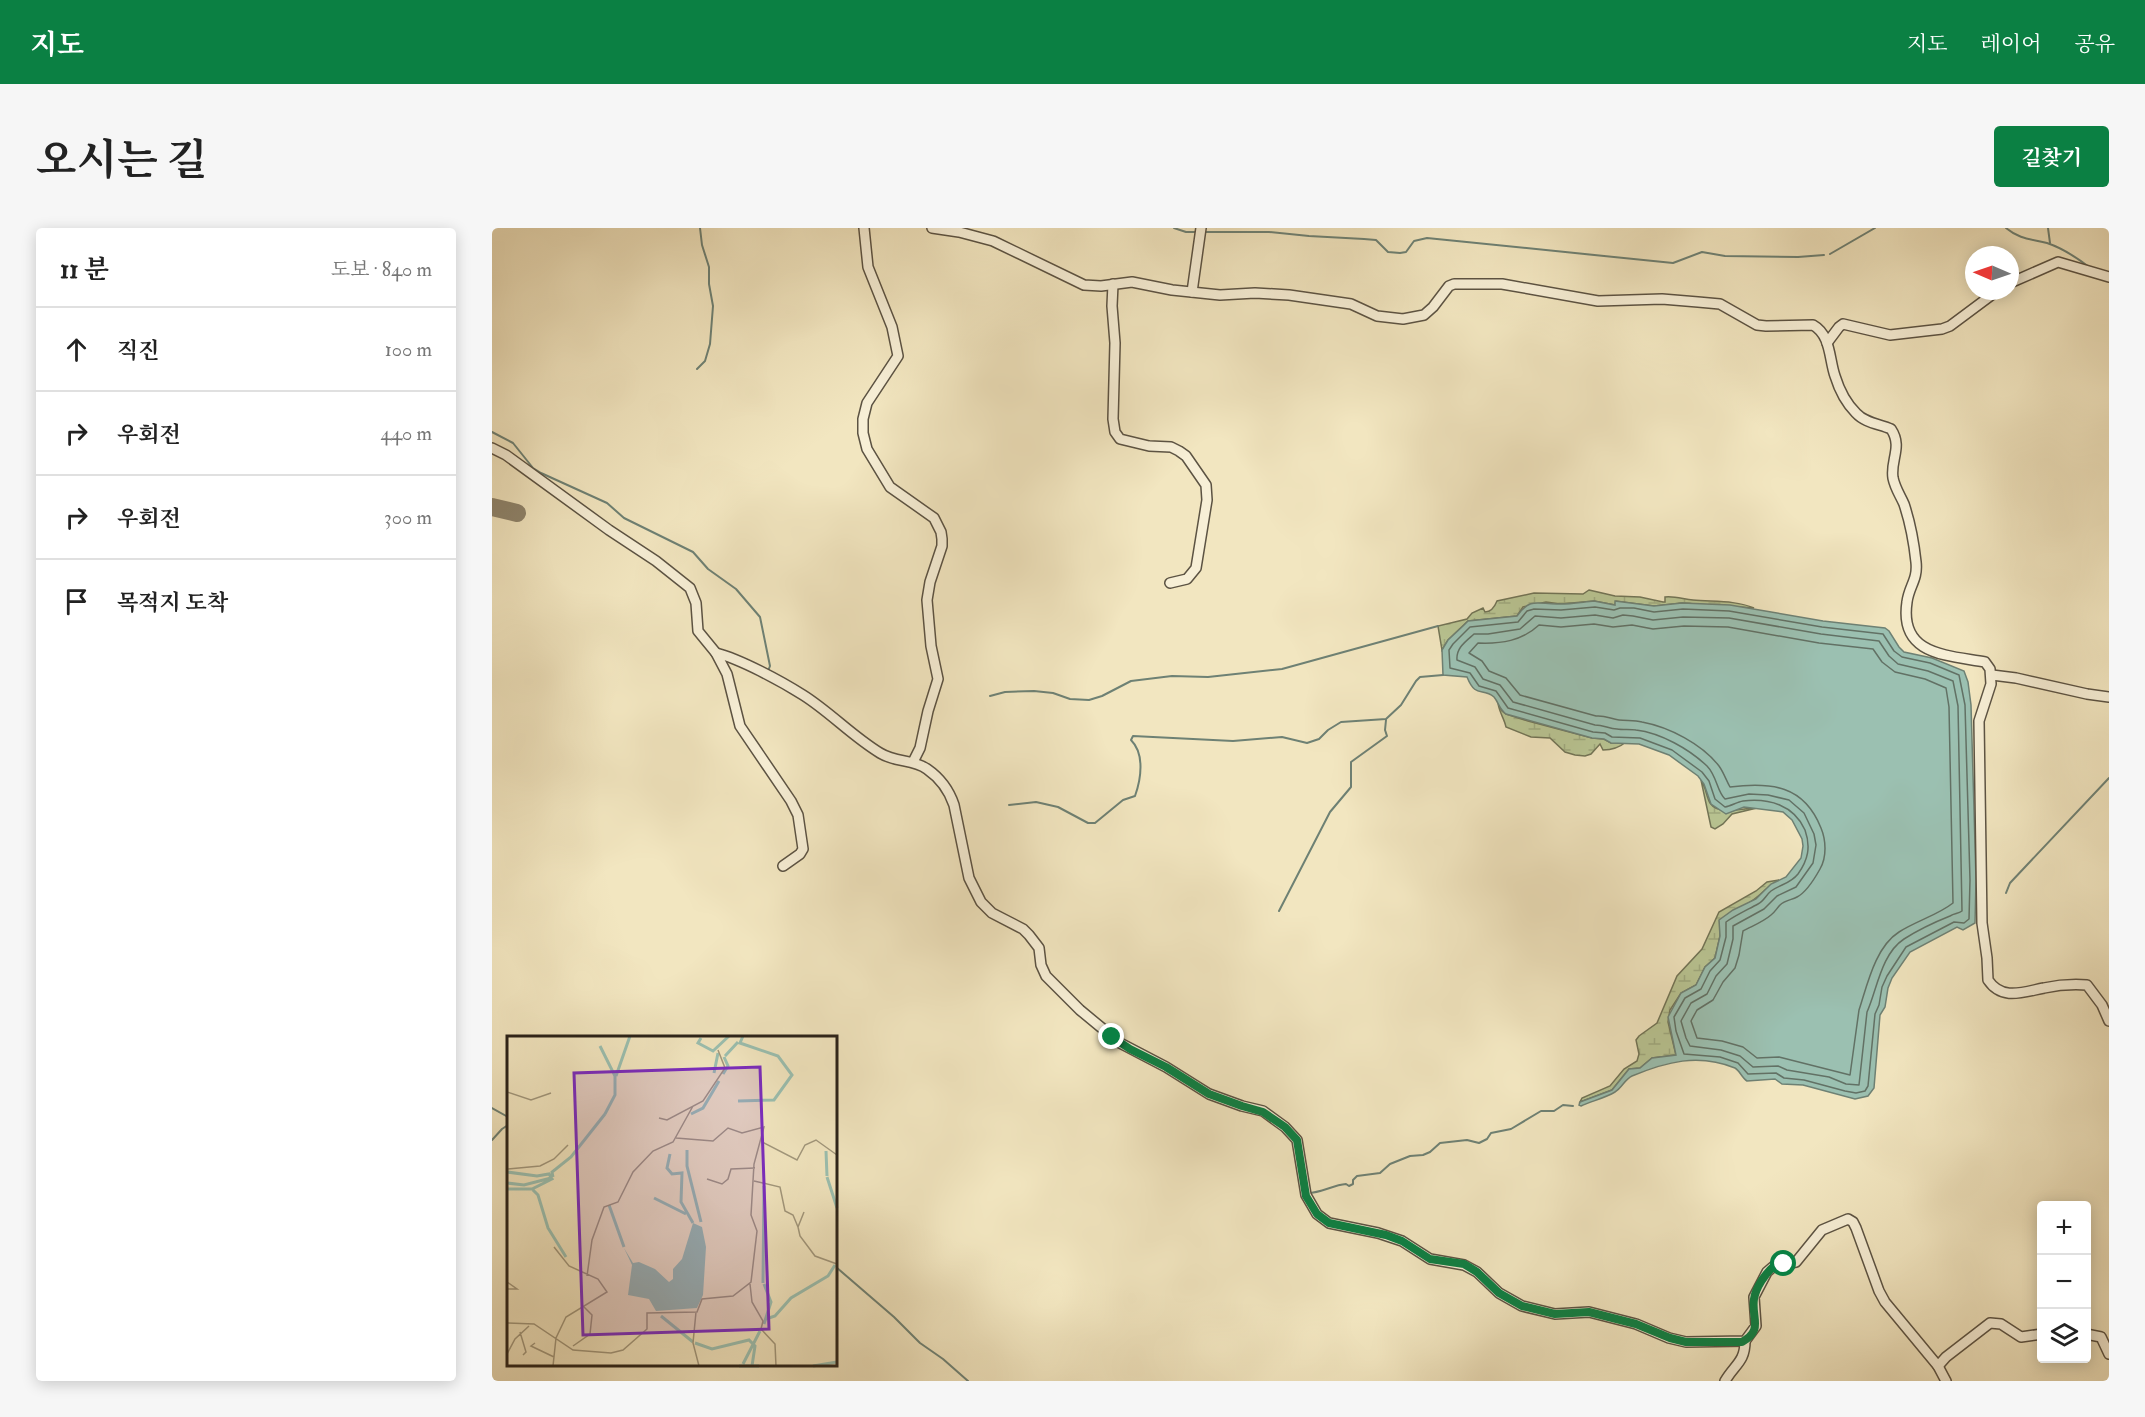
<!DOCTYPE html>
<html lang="ko">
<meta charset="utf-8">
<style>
body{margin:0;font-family:"IM FELL Double Pica","Noto Serif KR",serif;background:#f6f6f6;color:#222}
.controls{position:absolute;right:18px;bottom:18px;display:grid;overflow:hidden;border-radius:6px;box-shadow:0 3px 15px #0003}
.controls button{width:54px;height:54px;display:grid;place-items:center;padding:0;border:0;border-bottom:2px solid #e0e0e0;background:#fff;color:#222;font:30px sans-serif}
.compass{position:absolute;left:1473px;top:18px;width:54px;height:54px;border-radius:50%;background:#fff;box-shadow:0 3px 15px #0003;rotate:272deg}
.stop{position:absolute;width:18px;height:18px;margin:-14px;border:4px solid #0b8043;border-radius:50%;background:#fff}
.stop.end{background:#0b8043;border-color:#fff;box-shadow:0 2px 6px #0008}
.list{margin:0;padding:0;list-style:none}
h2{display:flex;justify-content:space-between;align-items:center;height:78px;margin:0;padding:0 24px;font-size:26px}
h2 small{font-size:20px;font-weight:400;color:#767676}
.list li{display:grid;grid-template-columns:39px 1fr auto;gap:18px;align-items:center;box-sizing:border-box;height:84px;padding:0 24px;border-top:2px solid #e0e0e0}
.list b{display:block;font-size:22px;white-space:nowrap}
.list em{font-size:20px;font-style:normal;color:#767676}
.icon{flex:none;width:33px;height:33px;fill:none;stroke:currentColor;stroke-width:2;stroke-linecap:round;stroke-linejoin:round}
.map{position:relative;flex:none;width:1617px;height:1153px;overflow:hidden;border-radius:6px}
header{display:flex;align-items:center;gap:36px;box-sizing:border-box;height:84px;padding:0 30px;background:#0b8043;color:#fff}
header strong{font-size:28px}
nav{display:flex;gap:33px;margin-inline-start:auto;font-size:21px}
.intro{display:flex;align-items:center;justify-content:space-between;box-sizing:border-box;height:144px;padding:0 36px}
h1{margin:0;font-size:42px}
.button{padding:15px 27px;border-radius:6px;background:#0b8043;color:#fff;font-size:21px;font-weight:700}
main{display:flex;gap:36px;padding:0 36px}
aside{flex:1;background:#fff;border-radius:6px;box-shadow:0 3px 15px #0003}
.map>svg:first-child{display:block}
.wetland{fill:url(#wetland-marsh);stroke:#727456;stroke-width:1.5}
.water{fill:#9bc0b1;stroke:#6e8174;stroke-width:1.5}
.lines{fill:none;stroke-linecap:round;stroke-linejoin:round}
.shore{stroke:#627165;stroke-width:1.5}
.stream{stroke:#6e8174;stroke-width:2}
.taxiway{stroke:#8e846c;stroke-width:18}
.minor-casing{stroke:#5c5343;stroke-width:12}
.minor{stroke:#f7efd6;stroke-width:9}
.route{stroke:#0b8043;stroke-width:8}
.inset-river{fill:none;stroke:#9bc0b1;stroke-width:3}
.inset-road{fill:none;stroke:#a2987d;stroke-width:1.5}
.view{fill:#7b2cbf;fill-opacity:0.15;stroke:#7b2cbf;stroke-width:3}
.inset-edge{fill:none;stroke:#2a2219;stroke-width:3}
</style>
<header>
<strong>지도</strong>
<nav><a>지도</a><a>레이어</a><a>공유</a></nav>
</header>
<div class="intro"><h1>오시는 길</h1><a class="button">길찾기</a></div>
<main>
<aside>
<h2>11 분<small>도보 · 840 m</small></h2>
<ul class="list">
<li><svg class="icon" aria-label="ahead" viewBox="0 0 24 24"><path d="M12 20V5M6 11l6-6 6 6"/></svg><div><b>직진</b></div><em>100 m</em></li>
<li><svg class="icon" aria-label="right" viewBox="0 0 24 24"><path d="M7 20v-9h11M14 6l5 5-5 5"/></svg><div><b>우회전</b></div><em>440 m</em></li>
<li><svg class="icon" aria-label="right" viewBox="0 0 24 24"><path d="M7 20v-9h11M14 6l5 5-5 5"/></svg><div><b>우회전</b></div><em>300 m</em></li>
<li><svg class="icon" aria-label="arrive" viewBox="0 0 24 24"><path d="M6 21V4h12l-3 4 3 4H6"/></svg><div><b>목적지 도착</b></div></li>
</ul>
</aside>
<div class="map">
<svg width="1617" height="1153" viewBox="0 0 1617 1153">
<defs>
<pattern id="wetland-marsh" width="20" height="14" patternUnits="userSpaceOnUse" patternTransform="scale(1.5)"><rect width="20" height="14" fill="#b9c593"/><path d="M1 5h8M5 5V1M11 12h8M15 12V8" fill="none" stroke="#9fa97e"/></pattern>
</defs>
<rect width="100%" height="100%" fill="#f2e6c0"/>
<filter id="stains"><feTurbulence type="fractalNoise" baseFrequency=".00333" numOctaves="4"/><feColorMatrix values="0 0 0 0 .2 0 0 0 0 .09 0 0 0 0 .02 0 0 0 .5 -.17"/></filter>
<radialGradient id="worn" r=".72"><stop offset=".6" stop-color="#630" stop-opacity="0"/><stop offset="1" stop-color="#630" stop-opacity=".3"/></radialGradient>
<g class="wetland">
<path d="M1097,362L1123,368L1148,369L1171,374H1173V369C1183,368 1191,371 1201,372C1221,374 1243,372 1262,380L1190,375L1162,378L1124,373L1123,377L1102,373L1069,376L1054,374L1031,379L1025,388L976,393L956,412L950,422L946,398L975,391L980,385L991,380L993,384C1000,384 1003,378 1005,373L1042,365L1091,366Z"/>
<path d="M1006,475L1010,483L1014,486L1036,493L1100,510L1112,511L1119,515L1134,514C1128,519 1120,522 1111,522L1108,516L1099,526L1093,528L1083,527L1073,524L1058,510L1039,509L1014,499C1012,490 1007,484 1006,475Z"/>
<path d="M1209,552C1214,559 1214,568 1218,575C1228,589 1251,579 1265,580L1240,586L1231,596L1223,601L1219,599Z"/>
<path d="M1287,652C1275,658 1274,662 1265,669C1255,678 1239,683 1228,692V708L1223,730L1213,739L1204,757L1189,765L1178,782L1176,794L1184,827L1160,830L1148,840L1137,841L1120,862L1088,874L1090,870L1118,858L1132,841L1145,833L1147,826L1144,812L1147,808L1165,795L1185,748L1210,721L1227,684L1264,663L1275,654Z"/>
</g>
<path class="water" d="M1102,373L1123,377V373L1162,378L1190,375L1238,377L1331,393L1393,400L1397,403L1407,419L1412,424L1440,430L1472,443L1476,454L1479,477L1484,652L1483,695L1471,702L1465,699L1418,724L1400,750L1396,760L1393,779L1388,787L1382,860L1376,868L1363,871L1311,857L1290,856L1283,851L1255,853C1250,850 1248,843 1243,840C1206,825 1174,834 1140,848C1133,851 1130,860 1123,864C1113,870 1100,873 1089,878L1087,877L1088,874L1120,862L1137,841L1148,840L1160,830L1184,827L1176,789L1189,765L1204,757L1213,739L1223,730L1228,708L1227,692L1241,682L1264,671L1279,656L1294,649L1309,630L1311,618L1310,611L1300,592L1291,584L1252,579L1234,586L1219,576L1212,556L1206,548L1177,527L1147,516L1119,515L1112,511L1100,510L1014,486C1007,481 1007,475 1002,469C990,459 984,471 975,449L951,447L950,422L956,412L971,398L976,393L1025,388C1039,368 1047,377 1068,376C1079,376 1091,374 1102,373Z"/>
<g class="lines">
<g class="shore">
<path d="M1103,379L1122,382L1128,380H1142L1162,384L1191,381L1237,383L1330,399L1391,406L1402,423L1410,429L1438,435L1467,447L1473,477L1478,652L1477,691L1472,695L1462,694L1414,719L1395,748L1390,759L1387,777L1383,786L1376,858L1373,863L1364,865L1353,863L1312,852L1292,850L1284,845L1256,846L1246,835L1228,829L1192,826L1184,803L1182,789L1193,770L1209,761L1218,743L1228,732L1234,709V694C1244,687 1255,682 1266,676C1272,673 1274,667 1279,663C1289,656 1298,656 1306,646C1316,632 1319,619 1313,602C1302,577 1277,570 1251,573C1245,574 1239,578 1233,579L1223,571L1217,553L1210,544L1180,522L1148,510L1120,509L1113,505L1101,504L1016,480L1004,463L987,458L978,445L958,440L957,422L961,416L978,399L1026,394L1035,383L1042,381L1069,382Z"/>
<path d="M1103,387L1121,390L1131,387L1141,388L1161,392L1191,389L1237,390L1329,406L1387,413L1397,428L1406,436L1436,443L1461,453L1466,478L1470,683C1466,686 1463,685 1458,688C1443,694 1426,702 1412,711C1389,726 1385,762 1375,784L1367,857L1354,856L1337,849L1295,842L1286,838L1261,839L1248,828L1229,822L1198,818L1194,810L1189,793L1199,775L1215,766L1224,748L1235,736L1241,711V698L1272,681L1285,668L1304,659L1321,635L1324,617L1322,606L1312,585L1297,572L1276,567L1257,566L1233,571C1225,564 1225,548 1215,538C1197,521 1169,505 1144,502C1138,501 1131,502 1125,501C1117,501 1112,497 1103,497L1021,474L1008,457L991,451L983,439L965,432C964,420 973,414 982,406H996L1028,401L1043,388L1069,390Z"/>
<path d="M1102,396L1121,399L1140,397L1161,401L1192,398L1236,399L1327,415L1381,421L1390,434L1403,444L1433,451L1454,460L1457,479L1461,675C1446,687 1424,693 1407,704C1383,719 1375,758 1367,782L1358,847L1287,829L1265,830L1251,819L1230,813L1205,810L1199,793L1205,782L1221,772L1231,754L1243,740L1247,727L1251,703C1260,698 1271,694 1279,687C1283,684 1285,680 1288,677C1293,672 1300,672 1305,669C1315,664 1323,650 1328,641C1335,629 1334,612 1329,600C1312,557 1279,554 1238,559C1234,552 1232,545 1227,538C1210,516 1177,499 1150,494C1142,492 1135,493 1127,492C1119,491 1113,487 1104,488L1028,467L1014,450L997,443L990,433L977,425L986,415C1009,416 1030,413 1047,397L1069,399Z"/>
</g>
<g class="stream">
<polyline points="682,0 694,4 704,4"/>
<path d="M1514,0C1527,11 1539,11 1555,15C1570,20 1584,29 1597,39"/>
<polyline points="1556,0 1558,15"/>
<polyline points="711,4 777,4 817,8 872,11 884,12 896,24 908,25 914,24 922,13 935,10 1181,35 1210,24 1233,28 1306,29 1332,27"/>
<polyline points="1338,26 1383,0"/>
<polyline points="205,141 213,133 218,116 221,78 217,56 217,39 210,17 208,0"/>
<polyline points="0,204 21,215 41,240 49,245 115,275 132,290 201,324 216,341 244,361 268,389 278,438 276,443"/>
<polyline points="498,468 513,464 542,463 561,465 578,471 597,472 610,468 639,453 680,448 716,449 790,441 946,398"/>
<path d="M517,577L544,574L566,579L596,595H603L631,572L643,568C649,551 653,526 639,512L641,508L741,513L790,509L815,515L827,511L836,502L849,494L894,491L909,477L924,453L928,449L951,447"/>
<polyline points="1514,665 1518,655 1617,550"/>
<polyline points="787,683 838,584 859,559 859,534 895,508 893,502 894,492"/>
<polyline points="0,880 16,889"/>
<polyline points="0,912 10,901 16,897"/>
<path d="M816,965C829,965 841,957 854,956L857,958L861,956V952L865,948L888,945L898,936L918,928L931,927L938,924L948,915L975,912L987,915L995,911L999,905L1019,901L1049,883H1062L1071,877L1081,878"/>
<polyline points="344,1039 402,1089 428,1115 451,1131 476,1153"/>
</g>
<polyline class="taxiway" points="0,279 25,285"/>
<defs>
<g id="minor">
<polyline points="372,0 376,39 400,99 406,128 375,175 371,191 371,205 375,221 398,259 442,290 449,304 450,311 450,318 438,354 435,372 439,418 446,451 436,483 428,520 421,534"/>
<path d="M440,0L467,4L501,13L592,57L609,58L640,54L680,62L728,67L763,65L797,67L859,76L885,88L911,91L932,87L941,79L957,58L962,56H1010L1106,73L1170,71L1206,74L1228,76L1265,97L1274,98L1321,97C1339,107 1337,131 1343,148C1347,161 1355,176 1364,185C1373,195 1388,196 1399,201C1411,219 1398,232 1401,250C1403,260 1408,267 1412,276C1418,294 1422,315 1424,334C1426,352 1417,358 1415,374C1407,427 1454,427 1493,434L1498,441L1499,456L1487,493L1490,695L1495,730L1496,752C1510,773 1531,764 1552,760C1566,757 1581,756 1595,757L1610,777L1617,793"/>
<polyline points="1518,55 1566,34 1617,49"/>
<polyline points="621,56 620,78 623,115 621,191 623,204 628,211 657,218 679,219 687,223 694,228 714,257 715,272 704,340 695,351 678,355"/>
<polyline points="700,64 709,0"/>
<polyline points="1335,115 1347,99 1351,96 1398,107 1450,101 1458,98 1505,63"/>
<polyline points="0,220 14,227 117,302 164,333 198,360 204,375 206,403 224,425 235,446 248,498 299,573 306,587 311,621 308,626 291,638"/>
<path d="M224,425C248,431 289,453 311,467C338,484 360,508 388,525C404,535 421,531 435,541C448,550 457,562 462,577L477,650L489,674L500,685L531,701L537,707L547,720L549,737L554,748L588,782L628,815L674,839L717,866L750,878L771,883L793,899L805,912L814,967L825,986L837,995L886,1005L910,1013L938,1031L972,1037L985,1044L1007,1065L1030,1078L1063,1086L1097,1084L1144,1096L1177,1110L1194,1114L1253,1113L1264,1098L1262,1069L1275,1044L1282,1038L1304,1034L1330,1002L1356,991L1361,994L1364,1000L1387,1063L1393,1074L1446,1138L1454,1153"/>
<polyline points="1500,447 1524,450 1595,466 1617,469"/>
<polyline points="1594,1106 1609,1109 1617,1126"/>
<polyline points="1446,1138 1454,1129 1498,1095 1509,1096 1529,1109 1550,1106"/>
<path d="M1233,1153C1243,1136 1253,1134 1253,1113"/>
</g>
</defs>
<use href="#minor" class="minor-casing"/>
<use href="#minor" class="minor"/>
</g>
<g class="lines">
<path class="route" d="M620,809L638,821L674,839L717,866L750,878L771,884L793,899L805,912L814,968L825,986L837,995L894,1007L910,1013L938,1031L972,1036L985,1044L1007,1065L1030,1078L1063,1086L1097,1084L1144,1096L1178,1110L1194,1114H1250C1272,1102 1259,1090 1262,1071C1264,1059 1273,1046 1282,1038L1292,1036"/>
</g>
<g transform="translate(15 808)">
<rect width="330" height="330" fill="#f2e6c0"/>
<path d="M186,187L195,191L199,211L196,259L190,272L149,275L142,263L121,259L125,229L117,212L126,227L132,226L148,233L162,246L166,243V233L175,223Z" fill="#9bc0b1"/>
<path class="inset-river" d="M194,2L191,7L206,15L222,0M93,10L108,40V59L98,78M218,20L231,6M207,37L211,17M216,38L221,30L217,21M109,40L123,0M231,65L267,64L285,39L271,20L233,7L236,0M184,78L196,72L212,45M180,114V130L194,186M319,115L320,140M163,118L160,132L165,138L175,137L174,166L186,187M0,136L30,140L42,138L45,143L25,153H0M46,141L45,136L64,121L98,78M320,141L330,172M0,147L17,149L44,142M26,154L31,159L41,192L59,221M147,162L179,178M102,169L117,211M256,247L257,150M154,280L186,306M259,283L268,280L284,262L321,240L328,229M257,288L264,266L257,248M188,307L205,313L242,304L248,310L245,330M236,328L253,295M232,330H252M306,330L330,326"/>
<path class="inset-road" d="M0,56L24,64L44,57M152,82L160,84L196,65L218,32L211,14M255,106L290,124L298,109L309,104L330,119M0,133L33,130L47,123L61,109M200,143L215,148L221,143L224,133L248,132M247,145L273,151L278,175L286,179L291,191M297,176L291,191L293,200L308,220L330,228M80,240L85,204L97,171L111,166L126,136L146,115L166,106L186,70M0,246L10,253H0M243,248L245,266L256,285L254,293L268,308L269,330M189,276L186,307L192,330M0,287L27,288L66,314L104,317L116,314L140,293V277L190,276L195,263L226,260L244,246L250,195L244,179L247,128L257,91L235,97L221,92L206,105L169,102M13,296L19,316L16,319M28,307L24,310L47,321M66,310L83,298L85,279L77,271M0,318L8,303L22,290M46,330L49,302L59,281L100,256L91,243L62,230L47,211"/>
<path class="view" d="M253,31L262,293L76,299L67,37Z"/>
<rect width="330" height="330" class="inset-edge"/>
</g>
<rect width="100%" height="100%" filter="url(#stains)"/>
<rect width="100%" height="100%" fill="url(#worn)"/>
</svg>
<div class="controls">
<button>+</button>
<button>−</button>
<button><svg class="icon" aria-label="layers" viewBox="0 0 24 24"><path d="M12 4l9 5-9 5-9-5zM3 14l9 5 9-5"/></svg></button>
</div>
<svg class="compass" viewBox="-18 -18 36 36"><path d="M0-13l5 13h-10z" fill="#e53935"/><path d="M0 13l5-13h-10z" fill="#767676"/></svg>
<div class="stop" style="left:1292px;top:1036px"></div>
<div class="stop end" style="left:620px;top:809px"></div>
</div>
</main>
